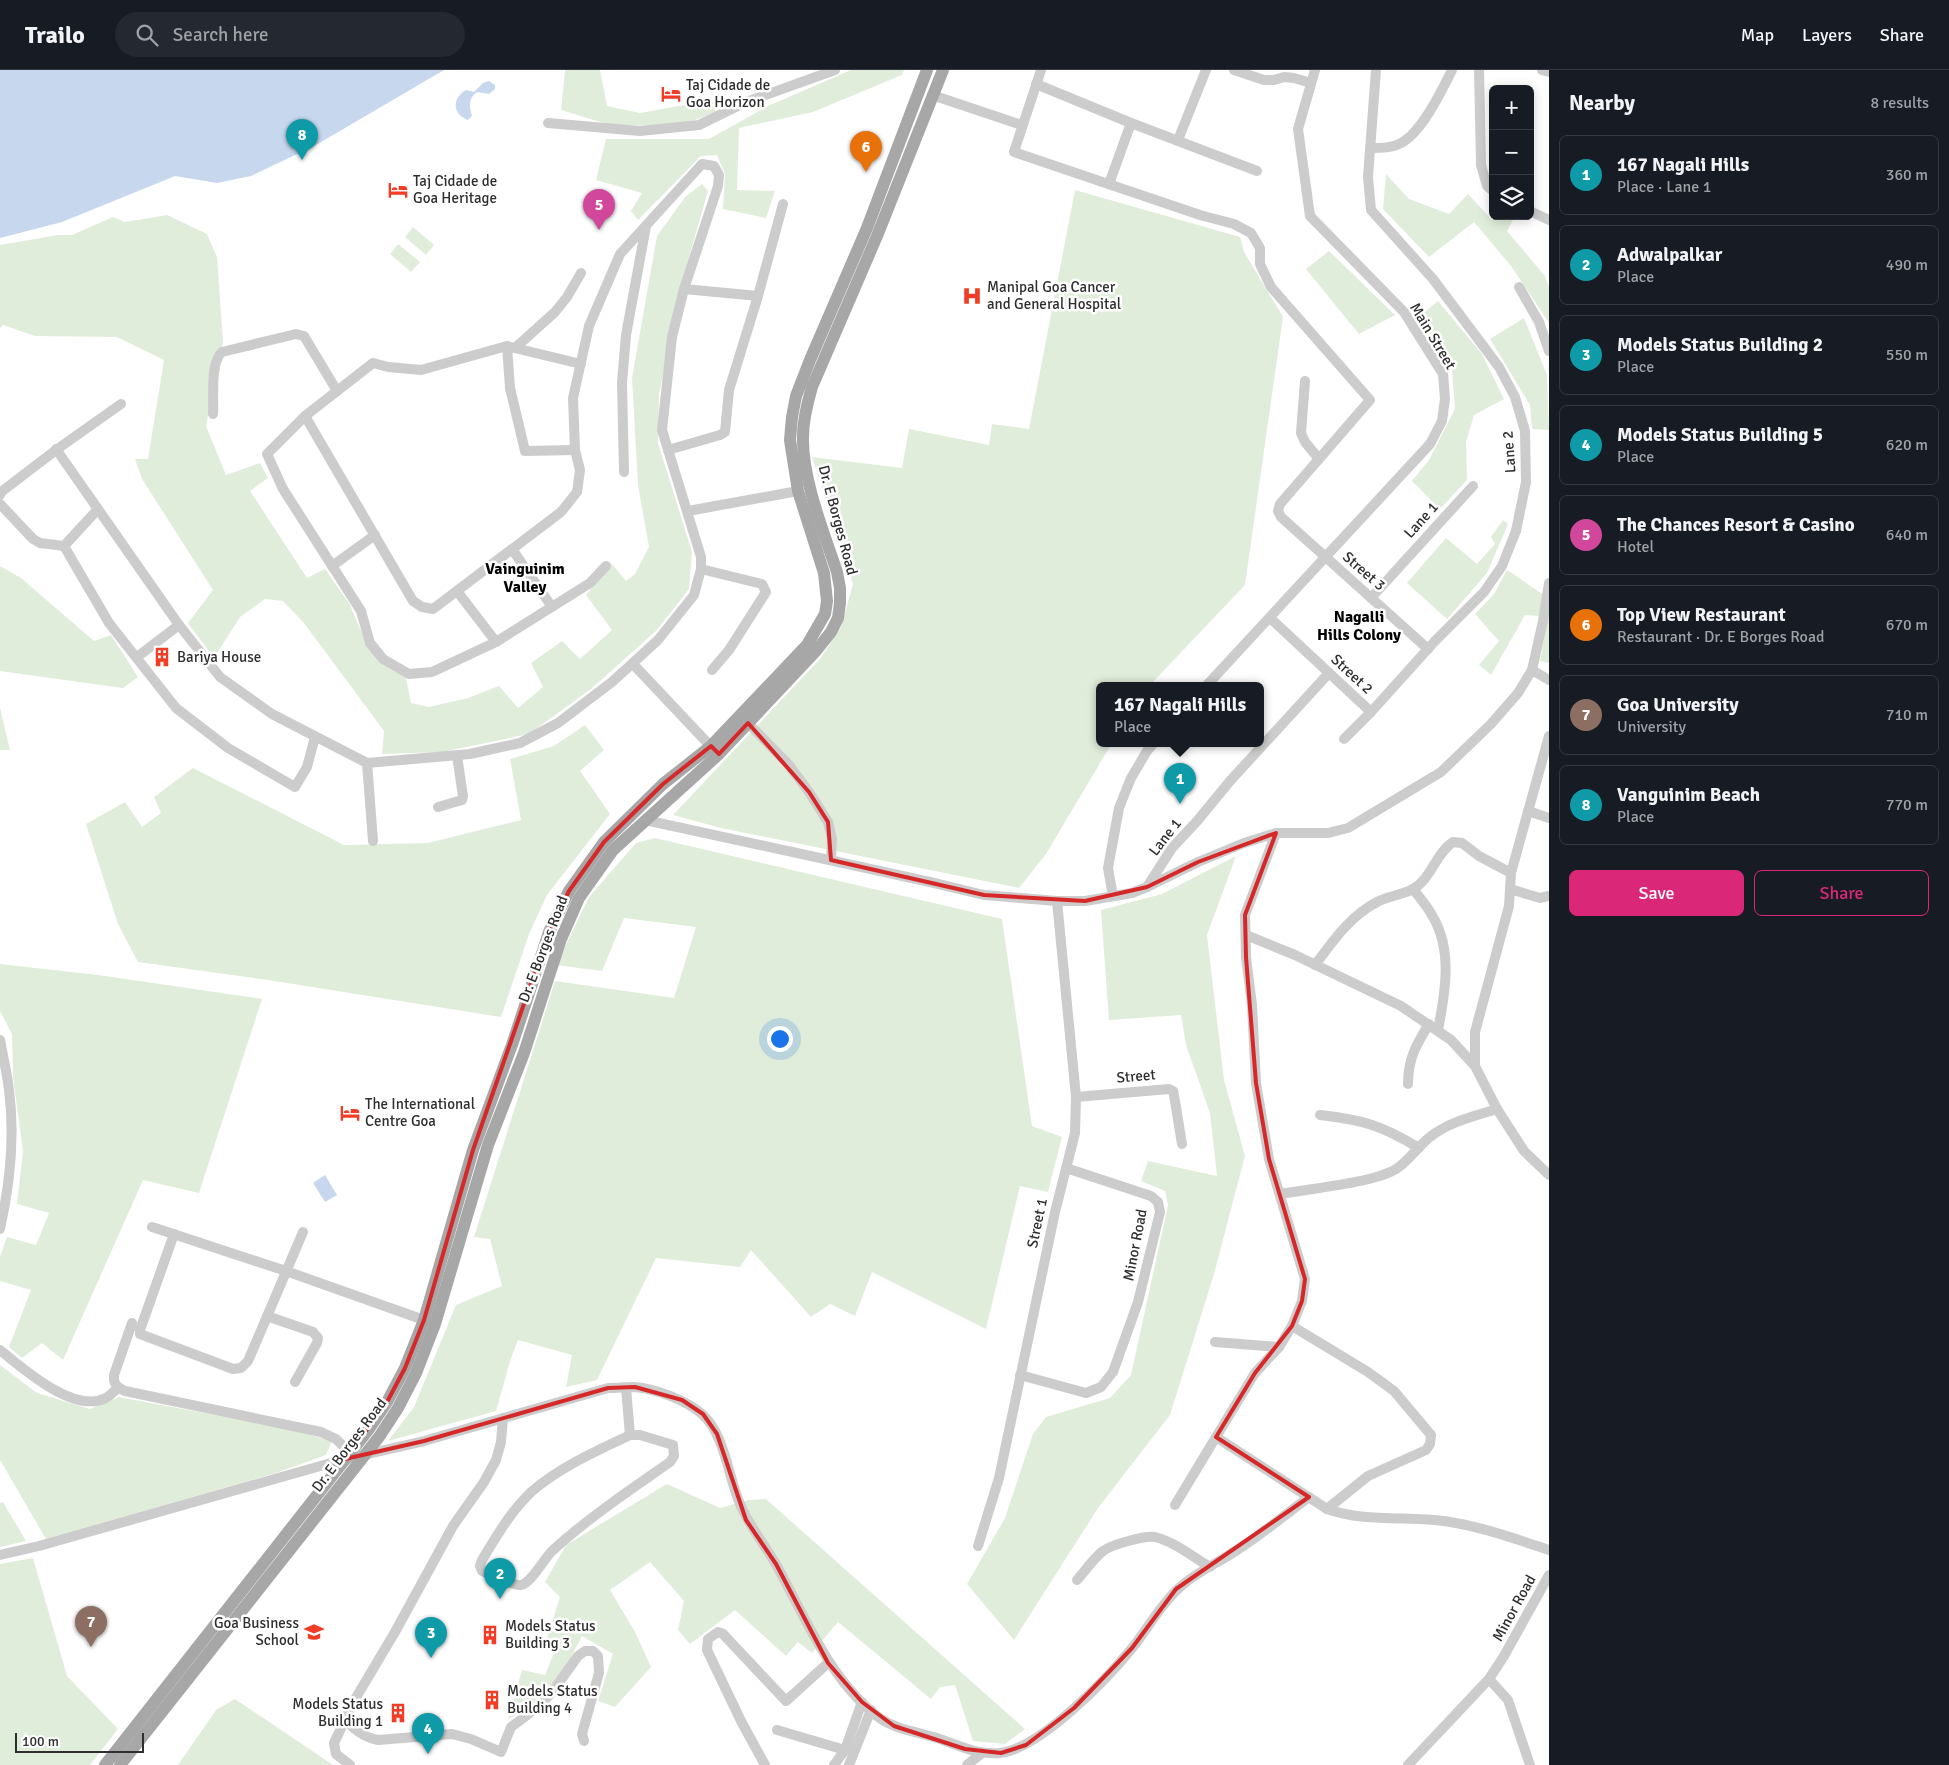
<!DOCTYPE html>
<meta charset="utf-8">
<style>
body{margin:0;font-family:Signika,sans-serif;background:#242831;color:#f1f3f6}
.controls{position:absolute;right:15px;top:15px;display:grid;overflow:hidden;border-radius:8px;box-shadow:0 2px 12px #0003}
.controls button{width:45px;height:45px;display:grid;place-items:center;padding:0;border:0;border-bottom:1px solid #363941;background:#171b24;color:#f1f3f6;font:25px sans-serif}
.scale{position:absolute;left:15px;bottom:12px;width:129px;box-sizing:border-box;padding-left:5px;border:2px solid #2f2f2f;border-top:0;font-size:14px;line-height:18px;white-space:nowrap;color:#2f2f2f;-webkit-text-stroke:4px #fff;paint-order:stroke}
.you{position:absolute;left:779px;top:968px;width:18px;height:18px;margin:-12px;border:4px solid #fff;border-radius:50%;background:#1a73e8;box-shadow:0 0 0 8px #1a73e833}
.badge{display:grid;place-items:center;width:32px;height:32px;border-radius:50%;background:#db2777;color:#fff;font-size:16px;font-weight:700}
.pin{position:absolute;translate:-50% -41px;filter:drop-shadow(0 1px 2px #0008)}
.pin::after{content:'';position:absolute;top:26px;width:18px;height:15px;background:inherit;clip-path:polygon(0 0,100% 0,50% 100%)}
.popup{position:absolute;left:1096px;top:612px;width:168px;height:65px;box-sizing:border-box;display:grid;place-content:center;border-radius:8px;background:#171b24;filter:drop-shadow(0 1px 4px #0005);font-size:16px;white-space:nowrap;color:#9ea1a6}
.popup b{font-size:19px;color:#f1f3f6}
.popup::after{content:'';position:absolute;left:50%;top:100%;margin-left:-10px;border:10px solid transparent;border-top-color:#171b24}
.list{margin:0;padding:0;list-style:none}
h2{display:flex;justify-content:space-between;align-items:center;height:65px;margin:0;padding:0 20px;font-size:21px}
h2 small{font-size:16px;font-weight:400;color:#9ea1a6}
.list li{display:grid;grid-template-columns:32px 1fr auto;gap:15px;align-items:center;box-sizing:border-box;height:80px;margin:0 10px 10px;padding:0 10px;border:1px solid #363941;border-radius:8px}
.list b{display:block;font-size:19px;white-space:nowrap}
.list p{margin:0;font-size:16px;white-space:nowrap;color:#9ea1a6}
.list em{font-size:16px;font-style:normal;color:#9ea1a6}
.actions{display:flex;gap:10px;padding:15px 20px}
.actions a{flex:1;padding:11px 0;border:1px solid #db2777;border-radius:8px;text-align:center;font-size:18px;color:#db2777}
.actions .main{background:#db2777;color:#fff}
.icon{flex:none;width:28px;height:28px;fill:none;stroke:currentColor;stroke-width:2;stroke-linecap:round;stroke-linejoin:round}
.map{position:relative;flex:none;width:1549px;height:1695px;overflow:hidden}
header{display:flex;align-items:center;gap:30px;box-sizing:border-box;height:70px;padding:0 25px;background:#171b24;border-bottom:1px solid #363941}
header strong{font-size:24px}
nav{display:flex;gap:28px;margin-inline-start:auto;font-size:18px}
.search{width:350px;height:45px;background:#242831;display:flex;align-items:center;gap:12px;box-sizing:border-box;padding:0 18px;border-radius:28px;color:#9ea1a6;font-size:19px}
main{display:flex}
aside{flex:1;background:#171b24}
.map>svg:first-child{display:block}
.green{fill:#e1eddb}
.water{fill:#c6d7ee}
.lines{fill:none;stroke-linecap:round;stroke-linejoin:round}
.minor{stroke:#ccc;stroke-width:10}
.major{stroke:#a7a7a7;stroke-width:12}
.marked{fill:none;stroke:#d62828;stroke-width:4;stroke-linejoin:round}
.labels{text-anchor:middle;stroke-width:5;stroke-linejoin:round;paint-order:stroke}
.poi-label{font-size:15px;fill:#2f2f2f;stroke:#fff;text-anchor:start}
.street-label{font-size:15px;fill:#2f2f2f;stroke:#fff}
.neighbourhood-label{font-size:16px;font-weight:bold;fill:#000;stroke:#fff}
</style>
<header>
<strong>Trailo</strong>
<div class="search"><svg class="icon" aria-label="search" viewBox="0 0 24 24"><circle cx="10" cy="10" r="6"/><path d="M15 15l6 6"/></svg>Search here</div>
<nav><a>Map</a><a>Layers</a><a>Share</a></nav>
</header>
<main>
<div class="map">
<svg width="1549" height="1695" viewBox="0 0 1549 1695">
<rect width="100%" height="100%" fill="#fff"/>
<g class="green">
<polygon points="565,0 600,0 607,36 640,43 712,30 716,42 679,56 610,55 561,40"/>
<polygon points="851,0 904,0 902,5 813,42 739,58 737,120 775,121 766,148 723,139 725,104 717,85 701,86 638,150 631,141 642,123 596,110 606,69 709,69 768,36"/>
<polygon points="1386,104 1409,129 1449,144 1468,124 1492,150 1498,146 1514,148 1507,161 1545,206 1549,217 1549,253 1511,196 1474,152 1429,187 1383,139"/>
<polygon points="702,114 708,121 688,191 659,324 658,373 692,482 689,519 657,560 591,619 529,664 442,682 382,684 384,661 304,553 283,531 265,529 240,547 214,588 188,553 213,520 142,409 135,389 148,389 164,290 117,267 35,266 3,255 0,258 0,175 58,165 72,165 113,147 125,152 167,145 207,164 217,187 223,272 206,356 226,405 260,393 268,408 250,421 307,508 325,499 349,533 365,570 379,592 406,608 411,633 429,637 468,628 499,616 518,638 543,617 531,593 562,571 580,589 612,560 586,525 612,494 626,511 635,504 649,477 638,415 632,308 657,166 686,126"/>
<polygon points="1075,120 1240,167 1244,182 1283,247 1245,515 1150,615 1100,615 1100,673 1112,673 1046,784 1019,818 721,758 673,745 820,589 841,557 853,514 812,387 902,398 909,359 989,375 992,354 1029,359"/>
<polygon points="413,157 434,175 426,185 405,167"/>
<polygon points="398,174 420,192 411,202 390,184"/>
<polygon points="1329,181 1395,245 1359,264 1306,199"/>
<polygon points="1438,231 1482,284 1504,329 1474,345 1466,372 1467,410 1440,439 1412,411 1429,390 1455,339 1452,300 1416,249"/>
<polygon points="1524,248 1547,305 1549,360 1532,359 1530,335 1490,269"/>
<polygon points="1503,450 1508,454 1487,503 1447,549 1407,513 1446,468 1477,494 1495,474 1491,467"/>
<polygon points="0,496 21,508 94,571 111,565 138,607 123,618 0,601"/>
<polygon points="1507,500 1544,525 1539,546 1525,545 1491,605 1479,595 1499,571 1475,544 1494,524"/>
<polygon points="1549,542 1549,593 1540,591"/>
<polygon points="0,638 10,680 0,680"/>
<polygon points="585,655 604,680 580,701 610,744 547,825 529,864 501,947 268,910 138,892 118,854 86,754 125,732 142,757 161,743 154,727 193,698 344,775 428,773 521,750 510,689 554,676"/>
<polygon points="655,768 1002,849 1032,1056 1062,1067 1048,1122 1020,1116 986,1259 872,1202 855,1246 830,1234 811,1247 751,1180 740,1197 656,1188 597,1310 566,1317 572,1285 518,1270 511,1288 496,1341 388,1371 414,1337 456,1235 502,1216 490,1169 474,1167 555,911 674,928 696,857 624,848 602,901 556,895 589,827 636,773"/>
<polygon points="1236,786 1207,865 1224,1010 1245,1086 1214,1204 1170,1345 1098,1438 1014,1570 967,1514 1005,1448 1033,1364 1046,1347 1110,1328 1131,1305 1168,1135 1165,1121 1141,1111 1148,1091 1217,1106 1210,1043 1186,975 1181,945 1109,950 1101,840 1162,824"/>
<polygon points="0,894 98,905 262,929 199,1123 143,1110 63,1290 42,1273 22,1288 9,1277 31,1220 0,1211 0,1187 7,1167 36,1175 49,1143 17,1134 23,1081 13,1007 12,964 0,941"/>
<polygon points="0,1295 37,1323 90,1339 119,1327 284,1358 332,1371 326,1385 276,1403 46,1469 0,1390"/>
<polygon points="667,1414 720,1438 749,1430 766,1429 1025,1659 1005,1674 973,1671 955,1615 940,1617 931,1629 838,1552 812,1583 798,1572 786,1586 735,1540 690,1574 678,1560 684,1531 650,1492 610,1520 635,1562 651,1597 615,1637 598,1631 613,1584 582,1566 561,1606 536,1635 508,1649 522,1600 545,1605 556,1578 545,1574 560,1527 545,1512 566,1475"/>
<polygon points="3,1432 26,1471 0,1477 0,1433"/>
<polygon points="33,1488 67,1606 118,1659 90,1695 0,1695 0,1494"/>
<polygon points="235,1629 333,1695 178,1695 216,1640"/>
</g>
<g class="water">
<polygon points="0,0 444,0 316,75 251,106 217,113 175,106 62,152 0,168"/>
<path d="M489,11L495,15V19L489,24L477,22C468,28 469,37 472,46L468,50C452,44 452,28 466,20L474,22L483,13Z"/>
<polygon points="325,1105 337,1125 325,1132 313,1113"/>
</g>
<g class="lines">
<g class="minor">
<polyline points="1041,0 1014,82 1200,145 1234,154 1251,163 1260,178 1260,194 1271,217 1370,330 1280,434 1278,441 1281,447 1428,579"/>
<polyline points="1234,0 1264,10 1274,10 1284,7 1294,8 1311,13"/>
<polyline points="1479,0 1481,95 1487,116 1493,121"/>
<polyline points="1542,0 1549,2"/>
<polyline points="1036,14 1131,53 1257,101"/>
<polyline points="932,25 1022,55"/>
<polyline points="548,53 640,61 699,55 746,32 835,0"/>
<polyline points="1178,70 1206,0"/>
<path d="M1371,78C1382,78 1392,78 1401,73C1422,62 1442,20 1452,0"/>
<polyline points="1109,114 1131,53"/>
<polyline points="1530,141 1549,150"/>
<polyline points="1519,217 1539,252 1549,281"/>
<polyline points="684,219 758,226"/>
<polyline points="507,276 510,318 525,381 575,380"/>
<polyline points="515,278 555,242 567,227 581,203"/>
<polyline points="581,294 507,276 421,300 388,297 373,293 305,346 267,384 283,419 361,541 370,573 383,589 409,604 432,602 496,572 590,513 606,496"/>
<polyline points="1305,311 1301,363 1305,372 1319,389"/>
<path d="M213,344C214,328 210,292 222,282L296,264L304,266L337,321"/>
<polyline points="56,379 179,555 220,607 272,644 367,693 470,684 520,673 558,653 612,612 658,570 694,525 701,499 701,487 662,360 672,267 684,219 718,116 719,105 714,96 702,94 620,184 589,256 573,328 575,380 580,400 577,422 561,442 433,539 422,537 413,531 305,346"/>
<polyline points="668,380 720,365 725,362 729,320 758,226 783,134"/>
<polyline points="624,402 622,313 626,265 646,156"/>
<polyline points="0,425 1,422 56,380 121,334"/>
<polyline points="0,434 33,469 40,473 64,476"/>
<polyline points="98,439 64,476 109,553 176,638 228,678 295,717 307,697 315,667"/>
<polyline points="688,441 798,421"/>
<polyline points="512,479 552,537"/>
<polyline points="332,496 375,465"/>
<polyline points="701,499 762,514 766,522 729,580 712,600"/>
<polyline points="457,521 496,572"/>
<polyline points="1371,528 1473,416"/>
<polyline points="1270,548 1371,642"/>
<polyline points="137,587 179,555"/>
<polyline points="633,594 716,682"/>
<polyline points="1532,600 1549,610"/>
<polyline points="1207,615 1430,374 1442,351 1445,329 1443,304 1404,242 1310,146 1298,59 1315,0"/>
<polyline points="748,653 789,695 809,722 828,752 832,769 831,790"/>
<polyline points="1344,669 1371,642 1435,571 1484,522 1502,496 1516,461 1526,412 1525,361 1515,327 1499,297 1433,209 1371,140 1368,107 1376,0"/>
<polyline points="367,693 373,771"/>
<polyline points="438,737 462,730 463,726 457,686"/>
<polyline points="1528,741 1549,748"/>
<polyline points="645,750 930,812 984,825 1057,831 1085,831 1132,823 1147,817 1198,792 1244,773 1276,763 1328,763 1348,758 1441,702 1491,654 1518,623 1532,600 1543,551 1549,513"/>
<path d="M1276,763L1245,845L1246,887L1252,935L1256,1013L1269,1089L1305,1209L1302,1231L1292,1256L1279,1277L1255,1303L1216,1367L1327,1439C1361,1451 1398,1447 1434,1450C1471,1453 1513,1468 1549,1480"/>
<polyline points="1147,817 1172,778 1198,750 1230,711 1329,603"/>
<path d="M1413,819C1420,828 1428,837 1433,847C1453,881 1445,924 1438,960"/>
<polyline points="1510,819 1540,828 1549,826"/>
<polyline points="1113,826 1108,798 1119,738 1131,708 1147,681 1154,673"/>
<polyline points="1246,865 1295,885 1401,936 1451,970 1475,996 1497,1039 1524,1081 1549,1105"/>
<path d="M1315,895C1333,871 1350,846 1377,832C1388,826 1402,825 1413,819C1431,809 1436,783 1453,772L1462,773L1479,786L1511,803"/>
<path d="M0,970C3,986 7,1003 9,1020C15,1066 10,1114 0,1159"/>
<polyline points="1475,996 1475,962 1509,836 1511,803 1549,666"/>
<path d="M1408,1014C1408,989 1416,975 1429,954"/>
<polyline points="1076,1027 1169,1019 1173,1021 1174,1025 1182,1074"/>
<path d="M1320,1045C1363,1050 1381,1055 1419,1078"/>
<path d="M1280,1124C1308,1119 1373,1113 1396,1099C1409,1091 1418,1076 1430,1067C1449,1052 1474,1046 1497,1039"/>
<polyline points="152,1157 286,1201 424,1250"/>
<polyline points="174,1164 140,1260 140,1264 233,1299 241,1298 248,1291 303,1162"/>
<polyline points="267,1246 313,1262 318,1268 317,1273 295,1312"/>
<path d="M132,1253L114,1305C113,1314 117,1317 125,1321L321,1362L336,1369L350,1383"/>
<polyline points="1292,1256 1368,1302 1394,1321 1431,1365 1430,1374 1426,1380 1368,1406 1327,1439"/>
<polyline points="1215,1272 1279,1277"/>
<path d="M0,1280C23,1299 74,1344 106,1328C110,1326 114,1321 118,1318"/>
<polyline points="1020,1305 1086,1323 1101,1317 1113,1302 1138,1232 1160,1142 1158,1132 1151,1126 1066,1098"/>
<path d="M626,1318L630,1365H640L673,1375L674,1386L670,1392C630,1420 588,1448 552,1481C544,1489 531,1513 521,1515C514,1516 489,1504 482,1501L480,1496L482,1490C496,1467 511,1441 531,1422C560,1397 596,1381 630,1365"/>
<polyline points="1175,1435 1216,1367"/>
<polyline points="978,1476 999,1408 1055,1142 1075,1063 1076,1027 1057,831"/>
<path d="M0,1485L39,1476L345,1389L424,1371L608,1318C616,1318 625,1317 633,1317C654,1318 686,1330 702,1344C725,1364 728,1407 740,1434C750,1458 766,1476 778,1498C806,1549 832,1614 881,1649C898,1660 918,1662 937,1668C958,1675 977,1685 999,1683C1039,1680 1108,1608 1133,1577C1148,1558 1161,1534 1179,1518C1196,1502 1218,1493 1237,1480C1262,1464 1285,1445 1309,1427"/>
<path d="M1077,1510C1085,1501 1093,1489 1103,1481C1111,1475 1145,1465 1155,1467C1175,1472 1193,1487 1210,1497"/>
<path d="M344,1649C354,1659 363,1667 378,1670L452,1664L471,1669L501,1682L511,1657L538,1637L553,1621L578,1586L585,1581H593L598,1586L599,1603L582,1664L584,1671"/>
<polyline points="777,1660 845,1680"/>
<polyline points="350,1695 336,1684 334,1673 354,1631 395,1562 453,1456 484,1412 496,1390 501,1372 503,1348"/>
<polyline points="765,1695 741,1651 707,1580 708,1569 718,1562 723,1564 786,1631 828,1593"/>
<polyline points="834,1695 845,1680 862,1632"/>
<polyline points="849,1695 871,1640"/>
<polyline points="967,1695 982,1683"/>
<polyline points="1408,1695 1489,1609"/>
<polyline points="1530,1695 1508,1630 1489,1609 1504,1586 1549,1505"/>
</g>
<g class="major">
<polyline points="105,1695 369,1359 387,1332 405,1298 424,1250 473,1080 513,972 549,862 569,821 604,772 663,714 711,676 807,575 825,544 827,531 824,503 798,421 790,370 792,347 796,326 810,290 867,158 927,0"/>
<path d="M120,1695L379,1367L398,1338L416,1303L435,1254L488,1075L524,983L561,869L579,828L613,780L719,684L815,582L831,562L838,548L840,533V518L837,502C824,463 802,409 803,367C803,350 807,334 812,317L877,166L943,0"/>
</g>
</g>
<path class="marked" d="M748,653L809,722L828,752L831,790L984,825L1085,831L1147,817L1198,792L1276,763L1245,845L1246,887L1256,1013L1269,1089L1305,1209L1302,1231L1292,1256L1255,1303L1216,1367L1309,1427L1176,1519L1132,1578L1074,1638L1026,1675L1001,1683L965,1679L894,1656L862,1632L828,1593L776,1494L746,1450L717,1364L703,1344L682,1330L635,1317L608,1318L424,1371L345,1389L387,1332L405,1298L424,1250L473,1080L549,862L569,821L604,772L663,714L711,676L719,684Z"/>
<defs>
<symbol id="hotel-bare" viewBox="-9 -9 18 18"><path d="M-6-4.5h1.5V1H6V5H4.5V3h-9V5H-6ZM-4 0a1.8 1.8 0 1 1 3.6 0ZM.5 0V-2.5h3Q6-2.5 6 0Z" fill="#f13d25" stroke="#fff" stroke-width="2.5" paint-order="stroke"/></symbol>
<symbol id="hospital-bare" viewBox="-9 -9 18 18"><path d="M-5-5h3v3.5h4V-5h3V5h-3V1.5h-4V5h-3Z" fill="#f13d25" stroke="#fff" stroke-width="2.5" paint-order="stroke"/></symbol>
<symbol id="building-bare" viewBox="-9 -9 18 18"><path d="M-4-6H4V6H1V3H-1V6H-4ZM-2.5-4.3h1.7v1.8h-1.7ZM.8-4.3h1.7v1.8H.8ZM-2.5-1h1.7V.8h-1.7ZM.8-1h1.7V.8H.8Z" fill="#f13d25" stroke="#fff" stroke-width="2.5" paint-order="stroke"/></symbol>
<symbol id="university-bare" viewBox="-9 -9 18 18"><path d="M0-5L7-2L0 1L-7-2ZM-4 1L0 2.5L4 1V4Q0 6-4 4Z" fill="#f13d25" stroke="#fff" stroke-width="2.5" paint-order="stroke"/></symbol>
</defs>
<g fill-rule="evenodd">
<use href="#hotel-bare" x="657" y="10" width="28" height="28"/>
<use href="#hotel-bare" x="384" y="106" width="28" height="28"/>
<use href="#hospital-bare" x="958" y="212" width="28" height="28"/>
<use href="#building-bare" x="148" y="573" width="28" height="28"/>
<use href="#hotel-bare" x="336" y="1029" width="28" height="28"/>
<use href="#university-bare" x="300" y="1548" width="28" height="28"/>
<use href="#building-bare" x="476" y="1551" width="28" height="28"/>
<use href="#building-bare" x="478" y="1616" width="28" height="28"/>
<use href="#building-bare" x="384" y="1629" width="28" height="28"/>
</g>
<g class="labels">
<g class="poi-label">
<text x="686" y="20">Taj Cidade de<tspan x="686" dy="17">Goa Horizon</tspan></text>
<text x="413" y="116">Taj Cidade de<tspan x="413" dy="17">Goa Heritage</tspan></text>
<text x="987" y="222">Manipal Goa Cancer<tspan x="987" dy="17">and General Hospital</tspan></text>
<text x="177" y="592">Bariya House</text>
<text x="365" y="1039">The International<tspan x="365" dy="17">Centre Goa</tspan></text>
<text x="299" y="1558" text-anchor="end">Goa Business<tspan x="299" dy="17">School</tspan></text>
<text x="505" y="1561">Models Status<tspan x="505" dy="17">Building 3</tspan></text>
<text x="507" y="1626">Models Status<tspan x="507" dy="17">Building 4</tspan></text>
<text x="383" y="1639" text-anchor="end">Models Status<tspan x="383" dy="17">Building 1</tspan></text>
</g>
<g class="street-label">
<text transform="translate(1433 266) rotate(59)" y="5">Main Street</text>
<text transform="translate(1509 382) rotate(-94)" y="5">Lane 2</text>
<text transform="translate(838 450) rotate(75)" y="5">Dr. E Borges Road</text>
<text transform="translate(1421 450) rotate(-48)" y="5">Lane 1</text>
<text transform="translate(1364 501) rotate(41)" y="5">Street 3</text>
<text transform="translate(1352 604) rotate(43)" y="5">Street 2</text>
<text transform="translate(1165 767) rotate(-52)" y="5">Lane 1</text>
<text transform="translate(543 879) rotate(-69)" y="5">Dr. E Borges Road</text>
<text transform="translate(1136 1006) rotate(-5)" y="5">Street</text>
<text transform="translate(1037 1153) rotate(-78)" y="5">Street 1</text>
<text transform="translate(1135 1175) rotate(-79)" y="5">Minor Road</text>
<text transform="translate(349 1375) rotate(-53)" y="5">Dr. E Borges Road</text>
<text transform="translate(1514 1538) rotate(-61)" y="5">Minor Road</text>
</g>
<g class="neighbourhood-label">
<text x="525" y="504">Vainguinim<tspan x="525" dy="18">Valley</tspan></text>
<text x="1359" y="552">Nagalli<tspan x="1359" dy="18">Hills Colony</tspan></text>
</g>
</g>
</svg>
<div class="controls">
<button>+</button>
<button>−</button>
<button><svg class="icon" aria-label="layers" viewBox="0 0 24 24"><path d="M12 4l9 5-9 5-9-5zM3 14l9 5 9-5"/></svg></button>
</div>
<div class="scale">100 m</div>
<div class="you"></div>
<div class="pin badge" style="left:1180px;top:734px;background:#0f9aa8">1</div>
<div class="popup"><b>167 Nagali Hills</b>Place</div>
<div class="pin badge" style="left:500px;top:1529px;background:#0f9aa8">2</div>
<div class="pin badge" style="left:431px;top:1588px;background:#0f9aa8">3</div>
<div class="pin badge" style="left:428px;top:1684px;background:#0f9aa8">4</div>
<div class="pin badge" style="left:599px;top:160px;background:#d1479c">5</div>
<div class="pin badge" style="left:866px;top:102px;background:#e8710a">6</div>
<div class="pin badge" style="left:91px;top:1577px;background:#8d6e63">7</div>
<div class="pin badge" style="left:302px;top:90px;background:#0f9aa8">8</div>
</div>
<aside>
<h2>Nearby<small>8 results</small></h2>
<ul class="list">
<li><span class="badge" style="background:#0f9aa8">1</span><div><b>167 Nagali Hills</b><p>Place · Lane 1</p></div><em>360 m</em></li>
<li><span class="badge" style="background:#0f9aa8">2</span><div><b>Adwalpalkar</b><p>Place</p></div><em>490 m</em></li>
<li><span class="badge" style="background:#0f9aa8">3</span><div><b>Models Status Building 2</b><p>Place</p></div><em>550 m</em></li>
<li><span class="badge" style="background:#0f9aa8">4</span><div><b>Models Status Building 5</b><p>Place</p></div><em>620 m</em></li>
<li><span class="badge" style="background:#d1479c">5</span><div><b>The Chances Resort &amp; Casino</b><p>Hotel</p></div><em>640 m</em></li>
<li><span class="badge" style="background:#e8710a">6</span><div><b>Top View Restaurant</b><p>Restaurant · Dr. E Borges Road</p></div><em>670 m</em></li>
<li><span class="badge" style="background:#8d6e63">7</span><div><b>Goa University</b><p>University</p></div><em>710 m</em></li>
<li><span class="badge" style="background:#0f9aa8">8</span><div><b>Vanguinim Beach</b><p>Place</p></div><em>770 m</em></li>
</ul>
<div class="actions"><a class="main">Save</a><a>Share</a></div>
</aside>
</main>
